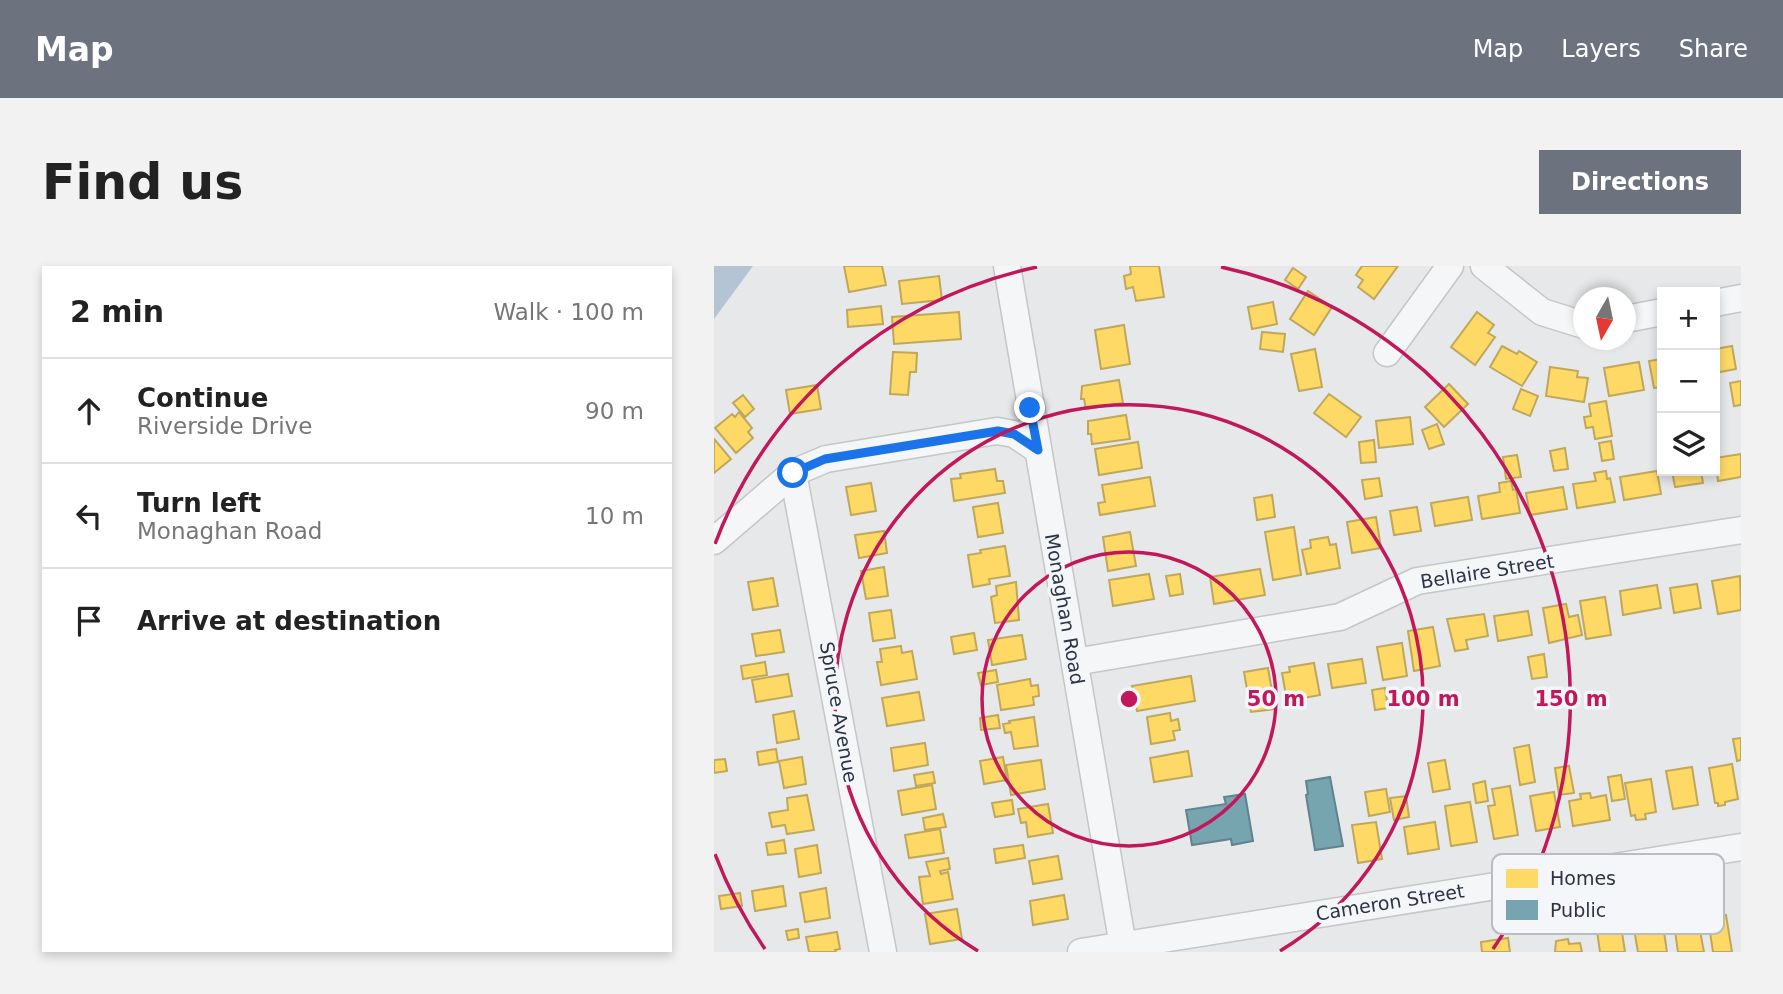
<!DOCTYPE html>
<meta charset="utf-8">
<style>
body{margin:0;font-family:"DejaVu Sans",sans-serif;background:#f2f2f2;color:#222}
.controls{position:absolute;right:21px;top:21px;display:grid;overflow:hidden;border-radius:0px;box-shadow:0 4px 10px #0003}
.controls button{width:63px;height:63px;display:grid;place-items:center;padding:0;border:0;border-bottom:2px solid #e0e0e0;background:#fff;color:#222;font:35px sans-serif}
.compass{position:absolute;left:859px;top:21px;width:63px;height:63px;border-radius:50%;background:#fff;box-shadow:0 4px 10px #0003;rotate:189deg}
.stop{position:absolute;width:21px;height:21px;margin:-16px;border:5px solid #1a73e8;border-radius:50%;background:#fff}
.stop.end{background:#1a73e8;border-color:#fff;box-shadow:0 2px 7px #0008}
.list{margin:0;padding:0;list-style:none}
h2{display:flex;justify-content:space-between;align-items:center;height:91px;margin:0;padding:0 28px;font-size:30px}
h2 small{font-size:23px;font-weight:400;color:#767676}
.list li{display:grid;grid-template-columns:46px 1fr auto;gap:21px;align-items:center;box-sizing:border-box;height:105px;padding:0 28px;border-top:2px solid #e0e0e0}
.list b{display:block;font-size:26px;white-space:nowrap}
.list p{margin:0;font-size:23px;white-space:nowrap;color:#767676}
.list em{font-size:23px;font-style:normal;color:#767676}
.icon{flex:none;width:38px;height:38px;fill:none;stroke:currentColor;stroke-width:2;stroke-linecap:round;stroke-linejoin:round}
.map{position:relative;flex:none;width:1027px;height:686px;overflow:hidden;border-radius:0px}
header{display:flex;align-items:center;gap:42px;box-sizing:border-box;height:98px;padding:0 35px;background:#6c737f;color:#fff}
header strong{font-size:33px}
nav{display:flex;gap:38px;margin-inline-start:auto;font-size:24px}
.intro{display:flex;align-items:center;justify-content:space-between;box-sizing:border-box;height:168px;padding:0 42px}
h1{margin:0;font-size:49px}
.button{padding:18px 32px;border-radius:0px;background:#6c737f;color:#fff;font-size:24px;font-weight:700}
main{display:flex;gap:42px;padding:0 42px}
aside{flex:1;background:#fff;border-radius:0px;box-shadow:0 4px 10px #0003}
.map>svg:first-child{display:block}
.water{fill:#b4c4d5}
.homes{fill:#ffd966;stroke:#bfa85c;stroke-width:2}
.public{fill:#76a5af;stroke:#60838f;stroke-width:2}
.lines{fill:none;stroke-linecap:round;stroke-linejoin:round}
.minor-casing{stroke:#c4c6c8;stroke-width:29}
.minor{stroke:#f5f6f7;stroke-width:26}
.route{stroke:#1a73e8;stroke-width:9}
.ring{fill:none;stroke:#c2185b;stroke-width:3.5}
.labels{text-anchor:middle;stroke-width:7;stroke-linejoin:round;paint-order:stroke}
.street-label{font-size:19px;fill:#2b3445;stroke:#f4f6f9}
.key{fill:#f4f6f9;stroke:#b8bcc3;stroke-width:2}
.key-label{font-size:19px;fill:#2b3445}
.centre{fill:#c2185b;stroke:#f4f6f9;stroke-width:3.5}
.ring-label{font-size:21px;text-anchor:middle;font-weight:bold;fill:#c2185b;stroke:#f4f6f9;stroke-width:7;stroke-linejoin:round;paint-order:stroke}
</style>
<header>
<strong>Map</strong>
<nav><a>Map</a><a>Layers</a><a>Share</a></nav>
</header>
<div class="intro"><h1>Find us</h1><a class="button">Directions</a></div>
<main>
<aside>
<h2>2 min<small>Walk · 100 m</small></h2>
<ul class="list">
<li><svg class="icon" aria-label="ahead" viewBox="0 0 24 24"><path d="M12 20V5M6 11l6-6 6 6"/></svg><div><b>Continue</b><p>Riverside Drive</p></div><em>90 m</em></li>
<li><svg class="icon" aria-label="left" viewBox="0 0 24 24"><path d="M17 20v-9H6M10 6l-5 5 5 5"/></svg><div><b>Turn left</b><p>Monaghan Road</p></div><em>10 m</em></li>
<li><svg class="icon" aria-label="arrive" viewBox="0 0 24 24"><path d="M6 21V4h12l-3 4 3 4H6"/></svg><div><b>Arrive at destination</b></div></li>
</ul>
</aside>
<div class="map">
<svg width="1027" height="686" viewBox="0 0 1027 686">
<rect width="100%" height="100%" fill="#e6e8ea"/>
<polygon class="water" points="0,0 39,0 0,53"/>
<g class="homes">
<polygon points="130,0 168,0 172,19 135,26"/>
<polygon points="416,0 445,0 450,31 422,35 419,21 412,23 410,10 417,8"/>
<polygon points="648,0 684,0 660,33 644,21 649,14 642,9"/>
<polygon points="579,2 592,11 584,23 571,14"/>
<polygon points="225,10 228,34 188,38 185,15"/>
<polygon points="594,25 618,41 600,69 576,53"/>
<polygon points="559,36 563,58 538,63 534,41"/>
<polygon points="167,40 169,58 134,61 133,44"/>
<polygon points="245,46 247,73 180,78 178,51"/>
<polygon points="763,46 780,59 774,67 781,71 761,99 737,81"/>
<polygon points="410,59 416,98 387,103 381,64"/>
<polygon points="548,66 571,68 569,86 546,83"/>
<polygon points="788,80 803,88 805,85 823,96 808,120 776,101"/>
<polygon points="1018,80 1022,103 1001,107 1001,83"/>
<polygon points="601,83 608,121 585,125 577,88"/>
<polygon points="179,86 203,87 202,106 196,106 194,129 176,128"/>
<polygon points="948,93 948,121 940,122 935,95"/>
<polygon points="925,96 930,124 895,130 890,102"/>
<polygon points="836,101 864,105 863,111 874,112 870,136 832,130"/>
<polygon points="405,114 409,137 372,143 370,133 367,133 368,120"/>
<polygon points="1027,115 1027,139 1020,140 1016,117"/>
<polygon points="735,118 754,138 730,161 711,141"/>
<polygon points="103,119 107,143 76,148 72,124"/>
<polygon points="807,123 824,130 816,150 799,143"/>
<polygon points="615,128 647,151 632,171 600,147"/>
<polygon points="29,129 40,143 31,151 19,137"/>
<polygon points="892,135 898,170 881,173 879,161 872,162 870,151 877,150 875,138"/>
<polygon points="25,146 38,162 34,166 39,172 22,187 1,162 18,148 21,151"/>
<polygon points="412,149 416,173 378,178 377,168 374,168 374,155"/>
<polygon points="696,151 699,178 665,182 662,155"/>
<polygon points="723,158 730,178 715,183 708,164"/>
<polygon points="0,173 17,193 0,207"/>
<polygon points="660,174 662,196 647,197 645,176"/>
<polygon points="897,175 900,193 888,195 885,177"/>
<polygon points="424,176 428,202 385,209 381,183"/>
<polygon points="851,182 854,203 840,205 836,185"/>
<polygon points="1027,188 1027,211 1004,215 1001,192"/>
<polygon points="803,189 807,211 792,213 789,191"/>
<polygon points="281,203 283,215 289,215 291,227 240,235 237,213 247,212 246,208"/>
<polygon points="892,205 893,213 896,212 901,236 863,242 859,218 882,215 880,207"/>
<polygon points="943,205 947,228 910,234 906,211"/>
<polygon points="958,205 987,205 989,217 961,221"/>
<polygon points="436,211 441,240 386,249 384,237 391,236 388,219"/>
<polygon points="665,212 668,230 651,233 648,214"/>
<polygon points="797,215 799,224 802,223 806,247 768,253 764,230 786,226 785,217"/>
<polygon points="157,217 162,245 137,249 132,221"/>
<polygon points="849,221 853,243 816,249 812,227"/>
<polygon points="558,229 561,251 543,254 540,232"/>
<polygon points="754,231 758,254 721,260 717,237"/>
<polygon points="284,237 289,267 264,271 259,241"/>
<polygon points="703,241 707,265 680,269 676,245"/>
<polygon points="662,251 667,282 638,287 633,256"/>
<polygon points="580,261 587,309 559,314 551,266"/>
<polygon points="170,265 173,287 145,292 141,269"/>
<polygon points="416,266 422,300 394,305 389,271"/>
<polygon points="614,271 616,279 622,278 626,302 593,308 588,284 597,282 596,274"/>
<polygon points="291,280 296,310 275,313 276,318 259,321 254,289 267,287 266,284"/>
<polygon points="170,301 174,330 152,333 147,305"/>
<polygon points="546,303 551,329 500,338 496,311"/>
<polygon points="435,308 440,333 399,340 395,314"/>
<polygon points="466,308 469,328 456,330 452,310"/>
<polygon points="1026,310 1027,344 1004,348 998,315"/>
<polygon points="59,312 64,340 39,344 34,316"/>
<polygon points="302,316 305,354 281,357 277,331 283,329 282,320"/>
<polygon points="983,318 987,342 960,347 956,322"/>
<polygon points="943,319 947,342 909,349 906,325"/>
<polygon points="891,331 897,369 872,373 866,335"/>
<polygon points="852,338 855,351 864,349 868,369 835,377 829,342"/>
<polygon points="177,344 181,372 159,375 155,347"/>
<polygon points="814,345 818,369 784,375 780,350"/>
<polygon points="770,348 774,370 752,374 754,383 741,385 733,353"/>
<polygon points="719,361 726,400 700,405 694,365"/>
<polygon points="66,364 70,386 42,390 38,368"/>
<polygon points="260,367 263,384 240,388 237,371"/>
<polygon points="308,369 312,393 278,399 274,374"/>
<polygon points="688,377 693,410 669,414 663,381"/>
<polygon points="187,380 188,387 198,385 203,413 167,419 163,396 168,396 166,383"/>
<polygon points="830,388 833,411 818,413 814,391"/>
<polygon points="648,393 652,417 618,422 614,398"/>
<polygon points="51,396 53,409 29,413 27,400"/>
<polygon points="600,397 606,429 573,435 568,407 576,406 575,401"/>
<polygon points="554,402 561,443 537,446 530,406"/>
<polygon points="282,404 284,416 267,419 264,407"/>
<polygon points="74,408 78,430 42,436 38,414"/>
<polygon points="477,410 481,435 423,445 418,420"/>
<polygon points="316,413 317,420 324,419 325,430 319,431 320,439 287,444 283,419"/>
<polygon points="671,422 674,442 661,444 658,424"/>
<polygon points="205,426 210,454 173,460 168,432"/>
<polygon points="80,445 85,473 63,477 59,449"/>
<polygon points="456,447 457,455 464,453 466,464 459,465 461,474 437,478 433,451"/>
<polygon points="284,449 286,462 267,464 266,452"/>
<polygon points="320,451 324,480 300,483 297,466 291,467 289,458 296,457 295,455"/>
<polygon points="1027,472 1027,494 1023,495 1019,473"/>
<polygon points="211,477 214,499 180,505 177,482"/>
<polygon points="815,479 821,516 806,519 800,482"/>
<polygon points="62,483 64,496 45,499 43,486"/>
<polygon points="474,485 478,510 440,516 436,492"/>
<polygon points="88,491 92,518 70,522 65,495"/>
<polygon points="289,491 293,514 270,518 266,495"/>
<polygon points="11,493 13,505 0,507 0,494"/>
<polygon points="327,494 331,523 297,529 292,499"/>
<polygon points="731,494 736,523 719,526 714,497"/>
<polygon points="1018,498 1024,533 1011,536 1011,539 1004,540 1004,537 1001,537 995,502"/>
<polygon points="855,500 860,527 845,529 841,502"/>
<polygon points="978,501 984,539 959,543 952,505"/>
<polygon points="219,506 221,517 202,520 200,509"/>
<polygon points="907,509 911,533 898,535 894,511"/>
<polygon points="937,513 942,546 931,548 932,553 922,554 921,549 917,550 911,517"/>
<polygon points="771,515 774,535 762,537 759,518"/>
<polygon points="218,519 222,543 188,549 184,525"/>
<polygon points="796,520 804,569 780,573 774,540 781,539 778,523"/>
<polygon points="672,523 676,546 655,550 651,526"/>
<polygon points="840,526 846,561 822,565 816,530"/>
<polygon points="876,527 877,532 892,529 896,554 859,560 855,535 867,533 866,528"/>
<polygon points="93,529 100,564 73,568 71,559 58,561 55,547 74,544 73,532"/>
<polygon points="692,530 695,551 680,554 676,532"/>
<polygon points="298,534 300,548 281,551 278,537"/>
<polygon points="756,536 763,576 737,580 731,540"/>
<polygon points="334,538 339,567 314,571 312,556 307,557 304,543"/>
<polygon points="229,548 232,561 211,564 209,552"/>
<polygon points="662,556 668,593 644,597 638,559"/>
<polygon points="721,556 725,583 694,588 690,561"/>
<polygon points="226,563 230,587 195,592 191,569"/>
<polygon points="70,574 72,587 54,589 52,577"/>
<polygon points="103,579 107,607 85,611 81,583"/>
<polygon points="309,579 311,592 282,597 280,583"/>
<polygon points="344,590 348,613 319,618 315,595"/>
<polygon points="234,592 236,603 226,605 227,608 234,606 239,633 209,638 205,611 216,610 212,596"/>
<polygon points="69,620 72,640 41,645 38,625"/>
<polygon points="112,622 116,652 91,656 86,627"/>
<polygon points="26,627 28,640 7,643 5,630"/>
<polygon points="350,629 354,653 319,659 316,635"/>
<polygon points="243,643 248,673 216,678 211,648"/>
<polygon points="1012,649 1018,686 999,686 994,653"/>
<polygon points="906,653 911,686 886,686 882,658"/>
<polygon points="984,654 990,686 964,686 960,658"/>
<polygon points="939,660 940,668 950,666 953,686 924,686 920,663"/>
<polygon points="84,663 85,672 74,674 72,665"/>
<polygon points="123,666 126,683 121,684 122,686 95,686 92,671"/>
<polygon points="794,672 796,686 768,686 767,676"/>
<polygon points="854,673 855,678 866,677 868,686 841,686 842,675"/>
</g>
<g class="public">
<polygon points="616,511 629,580 601,584 592,529 594,528 592,515"/>
<polygon points="531,528 539,575 518,579 517,573 478,579 472,544 512,538 510,531"/>
</g>
<g class="lines">
<defs>
<g id="minor">
<polyline points="293,0 410,686"/>
<polyline points="770,0 828,46 870,59"/>
<polyline points="1001,37 1027,32"/>
<polyline points="912,53 948,46"/>
<polyline points="673,87 736,0"/>
<polyline points="79,207 169,686"/>
<polyline points="0,275 79,207 112,193 283,165 300,168 324,184"/>
<polyline points="361,396 626,351 703,315 1027,264"/>
<polyline points="367,686 1027,581"/>
</g>
</defs>
<use href="#minor" class="minor-casing"/>
<use href="#minor" class="minor"/>
</g>
<g class="lines">
<polyline class="route" points="79,207 111,193 284,165 300,168 324,184 316,142"/>
</g>
<g class="ring">
<circle cx="415" cy="433" r="147"/>
<path d="M264 685A294 294 0 1 1 566 685"/>
<path d="M51 683A442 442 0 0 1 1 588M1 278A442 442 0 0 1 323 1M507 1A442 442 0 0 1 779 683"/>
</g>
<g class="labels">
<g class="street-label">
<text transform="translate(773 305) rotate(-9)" y="7">Bellaire Street</text>
<text transform="translate(351 343) rotate(80)" y="7">Monaghan Road</text>
<text transform="translate(125 446) rotate(80)" y="7">Spruce Avenue</text>
<text transform="translate(676 636) rotate(-9)" y="7">Cameron Street</text>
</g>
</g>
<rect x="778" y="588" width="232" height="80" rx="10" class="key"/>
<rect x="792" y="603" width="32" height="19" fill="#ffd966"/>
<rect x="792" y="634" width="32" height="20" fill="#76a5af"/>
<g class="key-label">
<text x="836" y="619">Homes</text>
<text x="836" y="651">Public</text>
</g>
<circle cx="415" cy="433" r="10" class="centre"/>
<g class="ring-label">
<text x="562" y="440">50 m</text>
<text x="709" y="440">100 m</text>
<text x="857" y="440">150 m</text>
</g>
</svg>
<div class="controls">
<button>+</button>
<button>−</button>
<button><svg class="icon" aria-label="layers" viewBox="0 0 24 24"><path d="M12 4l9 5-9 5-9-5zM3 14l9 5 9-5"/></svg></button>
</div>
<svg class="compass" viewBox="-18 -18 36 36"><path d="M0-13l5 13h-10z" fill="#e53935"/><path d="M0 13l5-13h-10z" fill="#767676"/></svg>
<div class="stop" style="left:79px;top:207px"></div>
<div class="stop end" style="left:316px;top:142px"></div>
</div>
</main>
